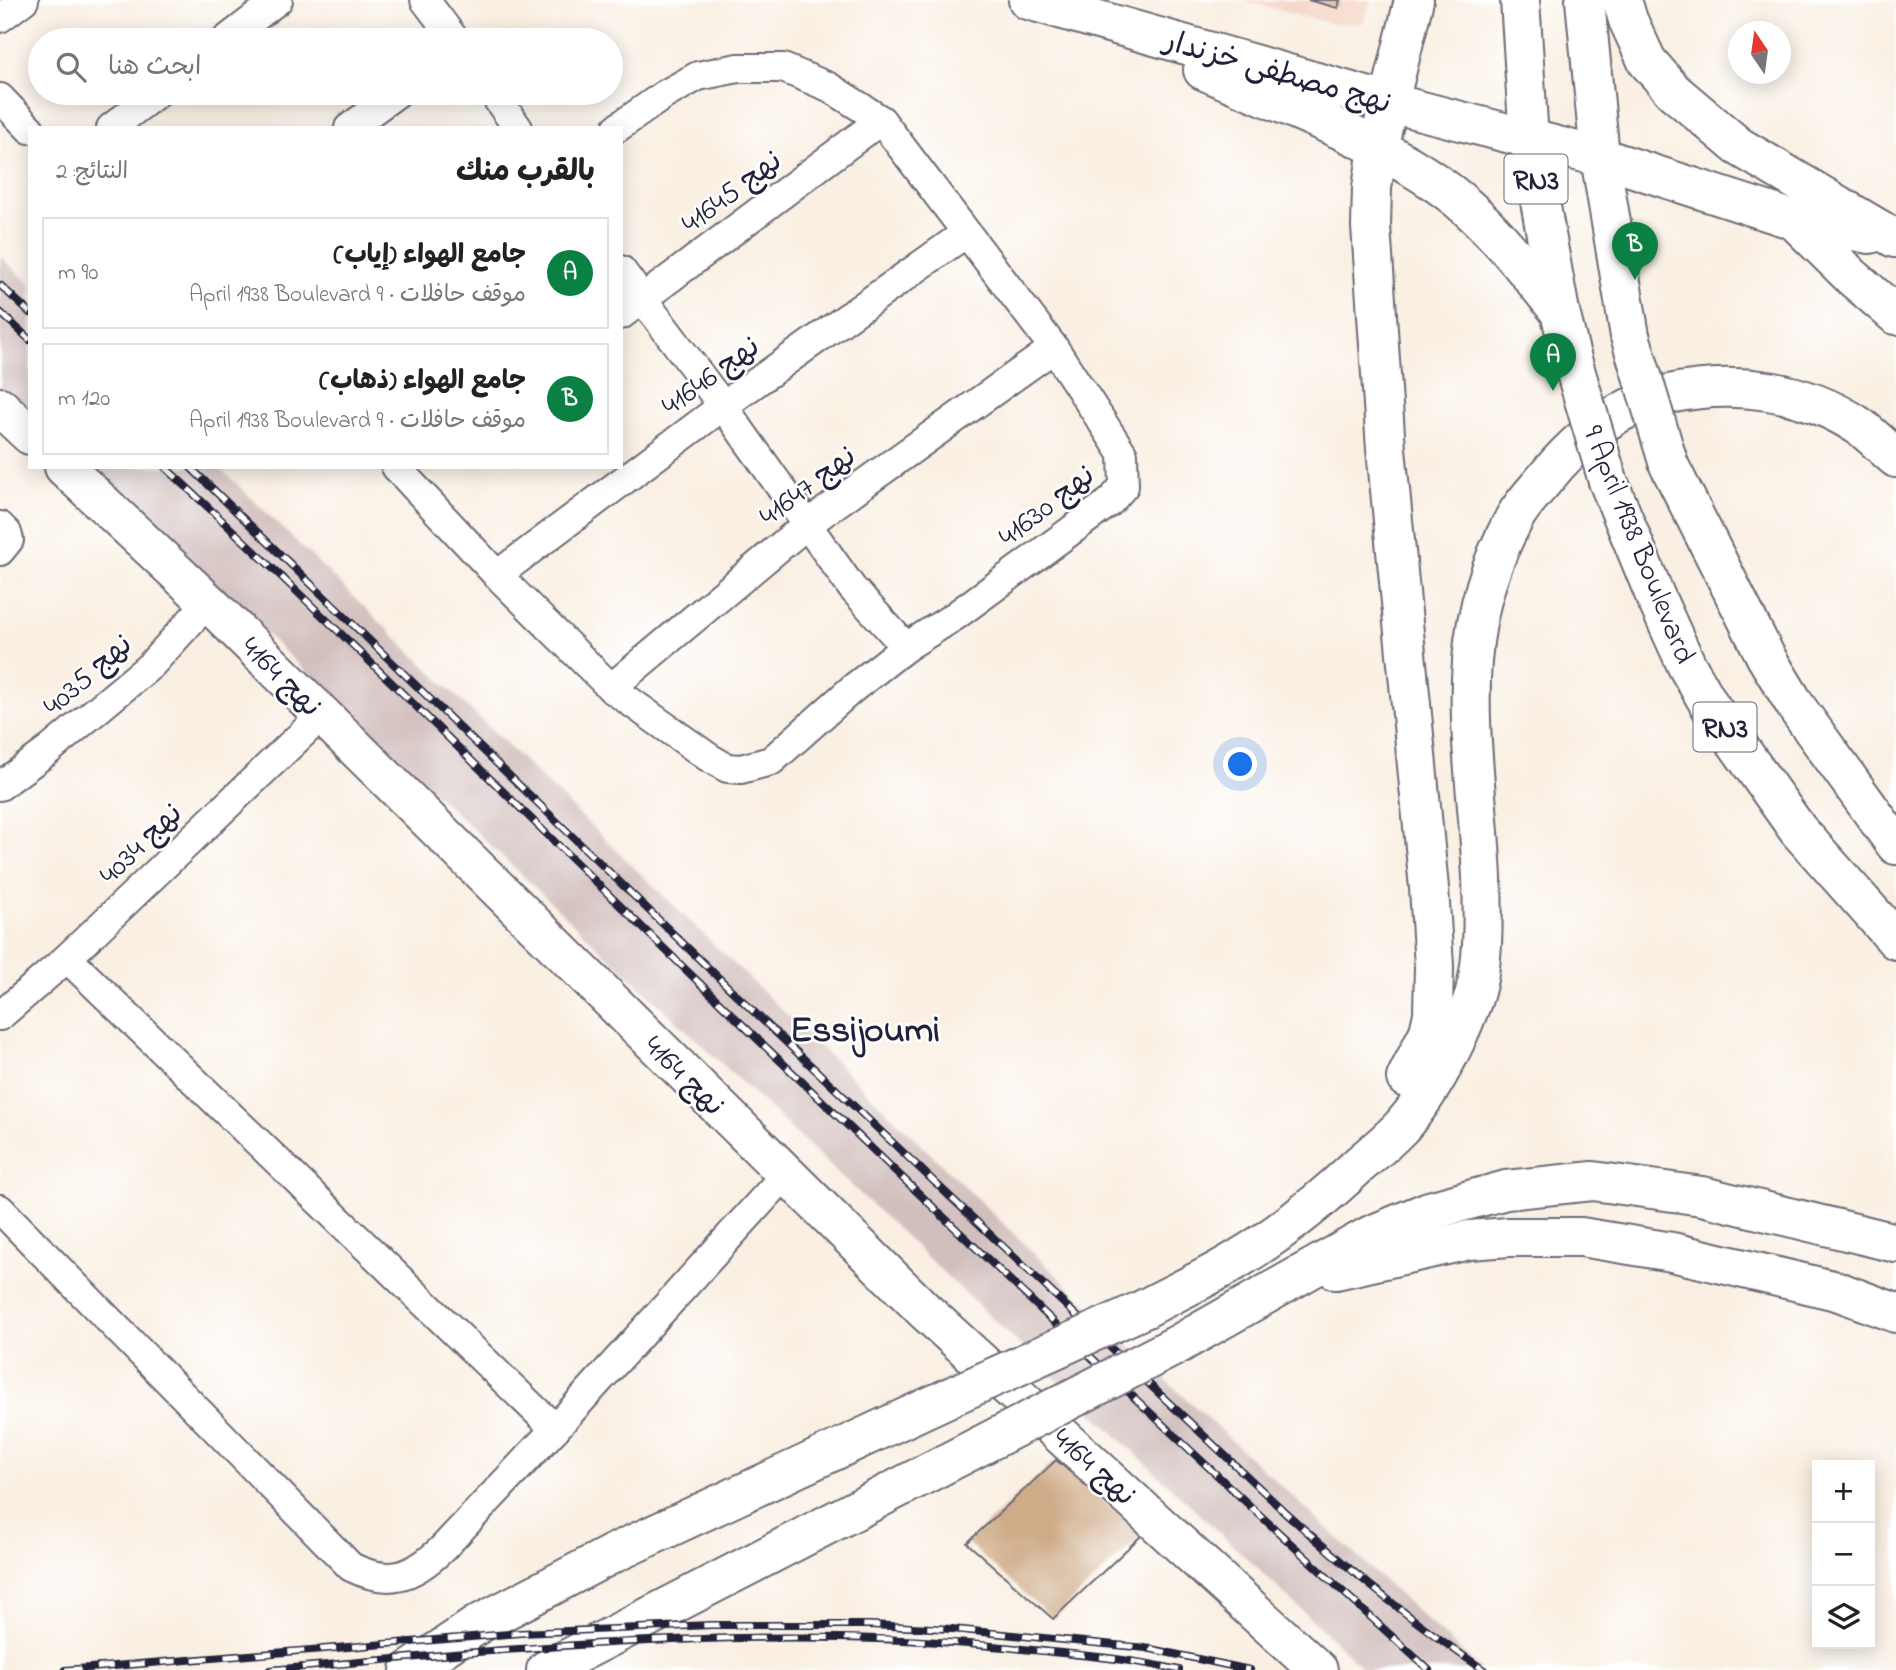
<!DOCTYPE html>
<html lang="ar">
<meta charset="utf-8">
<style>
body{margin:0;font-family:"Indie Flower","Playpen Sans Arabic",sans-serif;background:#f6f6f6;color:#222;direction:rtl}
.controls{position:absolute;right:21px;bottom:21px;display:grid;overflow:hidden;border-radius:0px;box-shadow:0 4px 18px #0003}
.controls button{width:63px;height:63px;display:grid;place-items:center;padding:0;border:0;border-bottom:2px solid #e0e0e0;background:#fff;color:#222;font:35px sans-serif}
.compass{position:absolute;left:1728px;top:21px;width:63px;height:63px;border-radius:50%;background:#fff;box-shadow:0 4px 18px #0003;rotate:347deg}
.you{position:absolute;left:1241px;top:765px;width:24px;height:24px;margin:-18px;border:5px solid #fff;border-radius:50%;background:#1a73e8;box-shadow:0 0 0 10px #1a73e833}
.badge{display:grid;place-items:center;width:46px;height:46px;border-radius:50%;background:#0b8043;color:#fff;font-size:23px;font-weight:700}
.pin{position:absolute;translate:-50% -58px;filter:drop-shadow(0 2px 4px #0008)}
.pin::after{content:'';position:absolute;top:37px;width:24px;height:21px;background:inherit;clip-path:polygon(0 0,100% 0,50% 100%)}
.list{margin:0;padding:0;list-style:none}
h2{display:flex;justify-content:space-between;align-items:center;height:91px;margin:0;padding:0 28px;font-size:30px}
h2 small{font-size:23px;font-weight:400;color:#767676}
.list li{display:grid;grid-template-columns:46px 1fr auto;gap:21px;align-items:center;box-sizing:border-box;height:112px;margin:0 14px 14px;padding:0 14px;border:2px solid #e0e0e0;border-radius:0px}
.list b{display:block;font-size:26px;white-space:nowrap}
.list p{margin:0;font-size:23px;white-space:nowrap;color:#767676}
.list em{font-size:23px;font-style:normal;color:#767676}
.icon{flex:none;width:38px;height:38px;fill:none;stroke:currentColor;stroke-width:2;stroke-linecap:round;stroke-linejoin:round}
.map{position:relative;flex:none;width:1896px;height:1670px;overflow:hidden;direction:ltr}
.search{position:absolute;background:#fff;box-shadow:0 4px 18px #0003;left:28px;top:28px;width:595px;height:77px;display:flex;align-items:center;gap:18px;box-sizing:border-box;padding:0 24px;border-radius:38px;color:#767676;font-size:26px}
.panel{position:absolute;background:#fff;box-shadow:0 4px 18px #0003;left:28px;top:126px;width:595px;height:343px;border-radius:0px;direction:rtl}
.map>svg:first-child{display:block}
.built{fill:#f5d2c2}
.industrial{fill:#d1bfbd}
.building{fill:#cfab88}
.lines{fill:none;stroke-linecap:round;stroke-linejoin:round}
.street-casing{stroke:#6d6a75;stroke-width:32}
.secondary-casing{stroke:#6d6a75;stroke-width:42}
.primary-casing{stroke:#6d6a75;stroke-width:42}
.street{stroke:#fff;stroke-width:28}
.secondary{stroke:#fff;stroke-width:38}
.primary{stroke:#fff;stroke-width:38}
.rail-casing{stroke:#22223b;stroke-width:8}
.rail{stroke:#fff;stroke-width:5;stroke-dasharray:16;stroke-linecap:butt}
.primary-bridge-casing{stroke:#6d6a75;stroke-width:42;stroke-linecap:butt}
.primary-bridge{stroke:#fff;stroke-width:38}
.labels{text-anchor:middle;stroke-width:5;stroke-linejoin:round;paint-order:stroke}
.shield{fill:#fff;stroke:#646476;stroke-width:2}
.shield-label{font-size:28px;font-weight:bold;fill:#22223b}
.street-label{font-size:30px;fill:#22223b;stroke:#fff}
.district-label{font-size:37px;font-weight:bold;fill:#22223b;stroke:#fff}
</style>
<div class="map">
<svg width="1896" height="1670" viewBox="0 0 1896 1670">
<rect width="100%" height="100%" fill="#fff"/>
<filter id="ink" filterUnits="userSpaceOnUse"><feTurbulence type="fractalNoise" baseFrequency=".0143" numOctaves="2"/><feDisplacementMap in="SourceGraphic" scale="14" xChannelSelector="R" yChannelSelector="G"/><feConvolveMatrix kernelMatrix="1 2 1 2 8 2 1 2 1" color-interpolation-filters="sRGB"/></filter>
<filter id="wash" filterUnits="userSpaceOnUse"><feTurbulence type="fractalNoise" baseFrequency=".00686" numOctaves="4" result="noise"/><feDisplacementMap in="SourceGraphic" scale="28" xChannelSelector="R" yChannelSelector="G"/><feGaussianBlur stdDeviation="1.57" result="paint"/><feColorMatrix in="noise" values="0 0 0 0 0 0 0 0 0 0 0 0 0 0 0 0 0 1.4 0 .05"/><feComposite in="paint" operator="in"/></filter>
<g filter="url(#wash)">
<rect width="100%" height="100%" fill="#f9efe2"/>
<polygon class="built" points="1243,0 1371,0 1363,23 1332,24"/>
<g class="industrial">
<polygon points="0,256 30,284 30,416 0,388"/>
<polygon points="86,467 219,467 1155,1370 1481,1670 1365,1670 246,615"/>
</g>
<g id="blocks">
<g class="building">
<polygon points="1308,0 1340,0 1338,8"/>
<polygon points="1056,1460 1143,1534 1053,1619 967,1543"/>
</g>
</g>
</g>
<g filter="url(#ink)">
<use href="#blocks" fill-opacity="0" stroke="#6d6a75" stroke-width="2"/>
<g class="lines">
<defs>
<g id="street">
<polyline points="425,0 455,40"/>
<polyline points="0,18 24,0"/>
<polyline points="226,40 278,0"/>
<polyline points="493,93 518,128"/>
<polyline points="0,98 30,129"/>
<polyline points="111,128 157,93"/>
<polyline points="349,128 397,93"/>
<polyline points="617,128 664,95 698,76 738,68 783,68 829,87 881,120 1054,348 1123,454 1124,486 1110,502 955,616 906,647 852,588 723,406 621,270"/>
<polyline points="621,315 881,120"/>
<polyline points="396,467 497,575 611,688 708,757 727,768 741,769 771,761 852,689 906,647"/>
<polyline points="0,526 7,533 9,540 0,551"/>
<polyline points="497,575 723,406 966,233"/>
<polyline points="611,688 806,525 1054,348"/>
<polyline points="0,786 49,750 151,665 208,602"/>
<polyline points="67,958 555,1429"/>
<polyline points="0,1016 67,958 322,715"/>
<path d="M0,1209L351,1567C390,1586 413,1577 443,1548L555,1429L785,1175"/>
</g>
<g id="secondary">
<polyline points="1028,0 1387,102 1600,157"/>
<path d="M1203,70C1287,107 1400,147 1468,208C1503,239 1531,277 1560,312"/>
<polyline points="0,407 30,435"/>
<polyline points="64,467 208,602 925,1311 1318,1670"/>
</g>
<g id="primary">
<polyline points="1520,0 1529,140 1560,312 1571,356"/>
<polyline points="1585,0 1600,157 1630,336"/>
<polyline points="1622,0 1628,20 1647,61 1673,91 1738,146 1894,238"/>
<polyline points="1600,157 1794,220 1870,234"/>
<polyline points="1794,220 1852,277 1896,315"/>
<polyline points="1669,465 1766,657 1797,708 1896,845"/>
<polyline points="1608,481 1656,598 1687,666 1710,706 1798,830 1896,940"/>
<polyline points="1406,1078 1429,1032 1433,1014 1434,966 1429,888 1386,449 1371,226 1372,188 1378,148 1414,0"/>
<polyline points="1336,1270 1469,1240 1509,1237 1581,1237 1672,1252 1837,1291 1896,1313"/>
<path d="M1144,1309C1175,1292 1208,1278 1238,1259C1283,1232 1322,1200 1360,1164C1374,1152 1389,1140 1402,1126C1432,1092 1455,1046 1471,1004C1485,968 1483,915 1482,878C1476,748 1447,640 1514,519C1521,505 1534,492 1544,480C1577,439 1617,405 1669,394C1734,380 1803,389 1859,426C1872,435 1884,448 1896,458"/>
<polyline points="1175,1346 1369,1236 1429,1211 1506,1190 1593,1181 1702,1196 1896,1243"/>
<polyline points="410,1670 477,1625 612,1554 950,1397"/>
<polyline points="546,1670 1003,1434"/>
</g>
</defs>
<use href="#street" class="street-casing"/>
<use href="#secondary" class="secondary-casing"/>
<use href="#primary" class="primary-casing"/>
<use href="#street" class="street"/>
<use href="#secondary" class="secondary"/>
<use href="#primary" class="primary"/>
<defs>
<g id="rail">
<polyline points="0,285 30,313"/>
<polyline points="0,312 30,340"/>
<path d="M165,467C362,650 552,841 745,1027C971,1244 1197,1460 1429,1670"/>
<path d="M190,467L754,1012L1286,1513C1349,1570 1414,1623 1484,1670"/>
<polyline points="65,1670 520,1633 711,1625 869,1625 952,1629 1146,1648 1250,1670"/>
<path d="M270,1670C522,1648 779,1621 1032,1650C1081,1655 1131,1659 1179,1670"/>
</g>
</defs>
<use href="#rail" class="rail-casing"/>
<use href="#rail" class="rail"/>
<defs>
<g id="primary-bridge">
<polyline points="1630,336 1669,465"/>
<polyline points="1571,356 1608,481"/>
<polyline points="950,1397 1144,1309"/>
<polyline points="1003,1434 1175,1346"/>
</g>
</defs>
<use href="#primary-bridge" class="primary-bridge-casing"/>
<use href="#primary-bridge" class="primary-bridge"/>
</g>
</g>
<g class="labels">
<g class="shield">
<rect x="1504.5" y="154.5" width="63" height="49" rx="5"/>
<rect x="1693.5" y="702.5" width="63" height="49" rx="5"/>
</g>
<g class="shield-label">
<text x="1536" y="189">RN3</text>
<text x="1725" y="737">RN3</text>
</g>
<g class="street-label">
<text transform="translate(1278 71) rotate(16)" y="10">نهج مصطفى خزندار</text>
<text transform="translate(731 191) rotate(-37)" y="10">نهج 41645</text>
<text transform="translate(710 375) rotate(-36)" y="10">نهج 41646</text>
<text transform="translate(807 485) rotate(-37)" y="10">نهج 41647</text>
<text transform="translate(1046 505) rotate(-38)" y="10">نهج 41630</text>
<text transform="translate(1640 544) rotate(68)" y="10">9 April 1938 Boulevard</text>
<text transform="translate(87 674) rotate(-41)" y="10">نهج 4035</text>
<text transform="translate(282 676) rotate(45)" y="10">نهج 4164</text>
<text transform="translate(140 843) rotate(-44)" y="10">نهج 4034</text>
<text transform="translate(685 1075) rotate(45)" y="10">نهج 4164</text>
<text transform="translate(1095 1466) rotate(42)" y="10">نهج 4164</text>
</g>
<g class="district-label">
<text x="865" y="1041">Essijoumi</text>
</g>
</g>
</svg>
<div class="controls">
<button>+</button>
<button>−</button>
<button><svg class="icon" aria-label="layers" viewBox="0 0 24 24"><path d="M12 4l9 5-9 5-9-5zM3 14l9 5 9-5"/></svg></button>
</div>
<svg class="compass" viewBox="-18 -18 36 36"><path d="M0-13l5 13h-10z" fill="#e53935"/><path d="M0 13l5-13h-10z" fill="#767676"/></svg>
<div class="you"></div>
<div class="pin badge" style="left:1553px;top:391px">A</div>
<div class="pin badge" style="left:1635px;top:280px">B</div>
<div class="search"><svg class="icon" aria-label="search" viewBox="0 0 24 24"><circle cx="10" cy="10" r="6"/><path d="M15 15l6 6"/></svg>ابحث هنا</div>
<section class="panel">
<h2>بالقرب منك<small>النتائج: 2</small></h2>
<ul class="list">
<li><span class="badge">A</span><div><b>جامع الهواء (إياب)</b><p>موقف حافلات · 9 April 1938 Boulevard</p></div><em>90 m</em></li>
<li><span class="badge">B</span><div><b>جامع الهواء (ذهاب)</b><p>موقف حافلات · 9 April 1938 Boulevard</p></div><em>120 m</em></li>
</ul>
</section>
</div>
